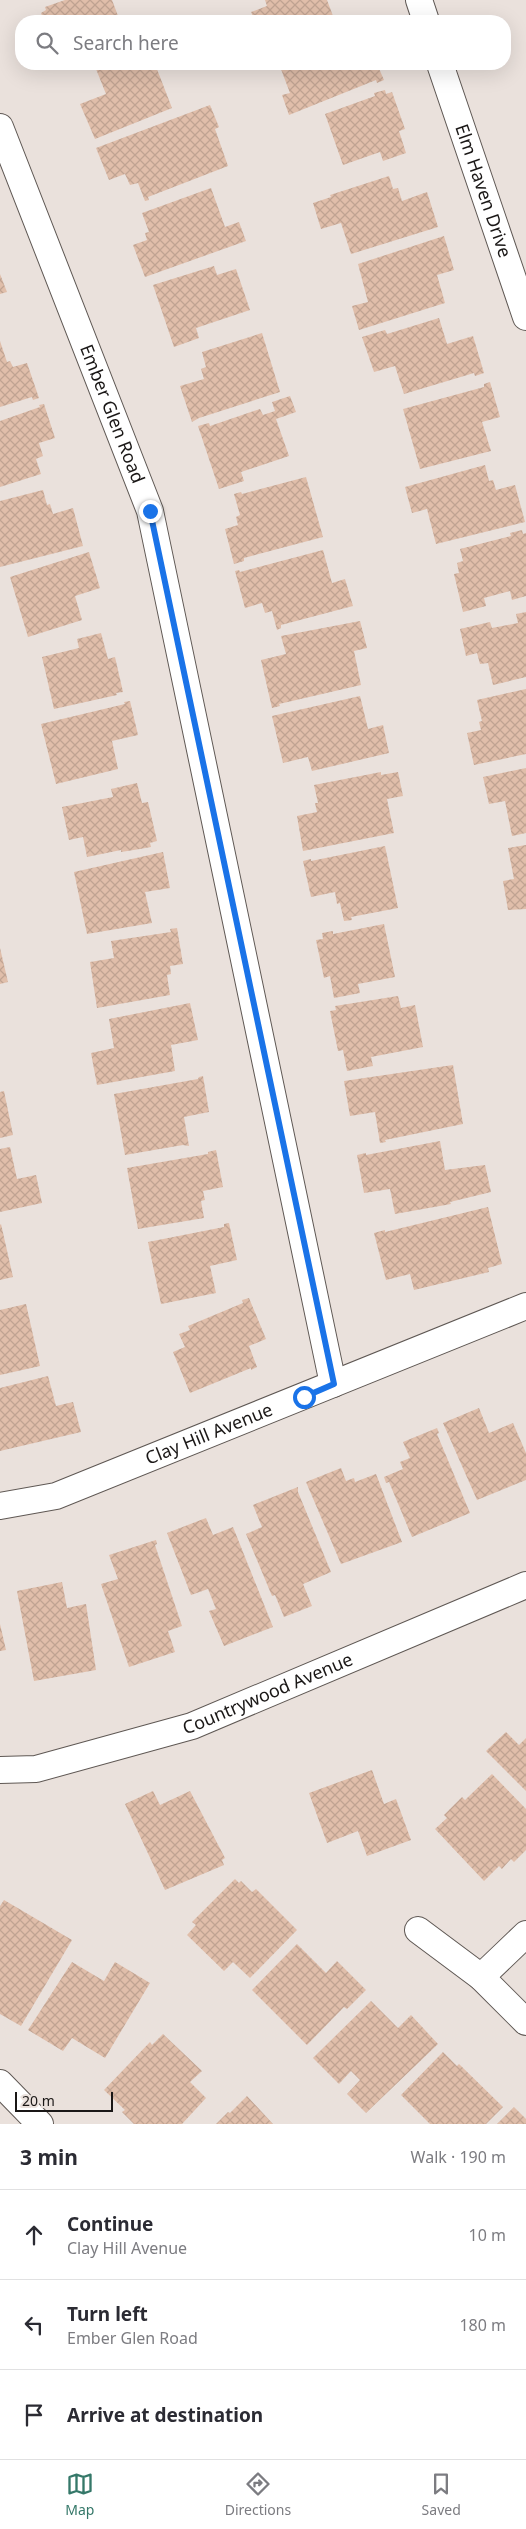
<!DOCTYPE html>
<meta charset="utf-8">
<style>
body{margin:0;font-family:"Noto Sans",sans-serif;background:#f2f2f3;color:#2b2b33}
.scale{position:absolute;left:15px;bottom:12px;width:98px;box-sizing:border-box;padding-left:5px;border:2px solid #1a1716;border-top:0;font-size:14px;line-height:18px;white-space:nowrap;color:#1a1716;-webkit-text-stroke:4px #eae1dc;paint-order:stroke}
.stop{position:absolute;width:15px;height:15px;margin:-11px;border:4px solid #1a73e8;border-radius:50%;background:#fff}
.stop.end{background:#1a73e8;border-color:#fff;box-shadow:0 1px 5px #0008}
.list{margin:0;padding:0;list-style:none}
h2{display:flex;justify-content:space-between;align-items:center;height:65px;margin:0;padding:0 20px;font-size:21px}
h2 small{font-size:16px;font-weight:400;color:#7c7c81}
.list li{display:grid;grid-template-columns:32px 1fr auto;gap:15px;align-items:center;box-sizing:border-box;height:90px;padding:0 20px;border-top:1px solid #e1e1e2}
.list b{display:block;font-size:19px;white-space:nowrap}
.list p{margin:0;font-size:16px;white-space:nowrap;color:#7c7c81}
.list em{font-size:16px;font-style:normal;color:#7c7c81}
.icon{flex:none;width:28px;height:28px;fill:none;stroke:currentColor;stroke-width:2;stroke-linecap:round;stroke-linejoin:round}
.map{position:relative;flex:none;width:526px;height:2124px;overflow:hidden}
.search{position:absolute;background:#fff;box-shadow:0 5px 20px #0002;left:15px;right:15px;top:15px;height:55px;display:flex;align-items:center;gap:12px;box-sizing:border-box;padding:0 18px;border-radius:20px;color:#7c7c81;font-size:19px}
.sheet{height:335px;background:#fff}
nav{display:flex;justify-content:space-around;align-items:center;box-sizing:border-box;height:70px;border-top:1px solid #e1e1e2;background:#fff;font-size:14px;color:#7c7c81}
nav a{display:grid;justify-items:center;gap:2px}
nav .on{color:#357869}
.map>svg:first-child{display:block}
.building{fill:url(#building-cross-hatch)}
.lines{fill:none;stroke-linecap:round;stroke-linejoin:round}
.street-casing{stroke:#5f5854;stroke-width:28}
.street{stroke:#fff;stroke-width:26}
.route{stroke:#1a73e8;stroke-width:6}
.labels{text-anchor:middle;stroke-width:5;stroke-linejoin:round;paint-order:stroke}
.street-label{font-size:18px;fill:#1a1716;stroke:#eae1dc}
</style>
<div class="map">
<svg width="526" height="2124" viewBox="0 0 526 2124">
<defs>
<pattern id="building-cross-hatch" width="8" height="8" patternUnits="userSpaceOnUse" patternTransform="scale(1.25)"><rect width="8" height="8" fill="#e0beaa"/><path d="M0 0l8 8M0 8l8-8" fill="none" stroke="#c0a392"/></pattern>
</defs>
<rect width="100%" height="100%" fill="#eae1dc"/>
<g class="building">
<polygon points="65,0 112,0 120,21 44,21 41,13 46,10 45,7"/>
<polygon points="265,0 327,0 333,16 319,21 255,21 251,12 267,6"/>
<polygon points="111,64 155,64 172,108 95,139 80,104 106,94 96,69"/>
<polygon points="279,64 377,64 384,80 377,83 376,80 289,115 282,95 290,93"/>
<polygon points="385,90 386,94 392,92 405,129 399,131 406,153 383,161 380,152 343,165 325,114 375,96 374,93"/>
<polygon points="210,105 219,127 215,129 228,166 148,197 149,200 145,201 138,183 130,185 125,174 109,180 96,148"/>
<polygon points="389,176 393,189 398,188 402,201 427,192 438,227 351,254 341,223 321,229 313,203 331,197 330,195"/>
<polygon points="211,188 225,227 239,222 246,241 145,277 133,245 147,240 145,233 149,232 142,213"/>
<polygon points="444,236 454,270 437,275 445,303 359,330 352,306 368,302 358,264"/>
<polygon points="214,266 217,275 236,269 250,310 196,328 199,338 174,347 153,285"/>
<polygon points="0,274 7,292 0,294"/>
<polygon points="439,318 447,344 473,336 484,373 475,376 474,373 404,394 395,366 374,372 362,337 385,330 387,334"/>
<polygon points="262,333 280,392 199,418 192,422 180,386 204,379 201,369 206,367 202,352"/>
<polygon points="0,341 7,362 10,361 13,367 27,363 39,398 33,400 32,397 0,407"/>
<polygon points="490,382 500,417 482,422 491,451 420,469 403,409 484,387 484,384"/>
<polygon points="290,396 296,412 276,419 289,456 241,472 244,481 219,489 198,426 209,423 210,426 260,409 263,415 275,411 272,402"/>
<polygon points="44,404 55,438 39,443 43,456 36,459 41,474 0,487 0,421 40,407 39,405"/>
<polygon points="485,465 489,481 493,480 496,490 515,485 525,522 436,544 427,509 412,513 405,487"/>
<polygon points="306,477 323,537 244,558 244,561 234,564 225,529 238,525 236,517 240,515 234,494 241,492 242,494"/>
<polygon points="43,490 47,505 50,504 53,514 73,508 83,546 0,567 0,501"/>
<polygon points="522,530 523,534 526,533 526,596 512,600 510,591 484,598 486,606 463,612 454,574 459,573 457,563 463,561 460,549 511,536 510,533"/>
<polygon points="323,550 332,583 345,579 353,606 281,625 281,628 277,630 272,611 265,613 262,603 245,608 235,571 239,570 240,572"/>
<polygon points="89,552 100,588 75,596 82,620 28,637 10,577"/>
<polygon points="526,612 526,677 493,685 488,663 480,664 477,653 466,656 460,629 490,622 492,628 518,623 516,614"/>
<polygon points="360,621 367,648 354,651 361,685 279,704 280,706 272,708 261,660 286,654 281,636"/>
<polygon points="101,633 108,659 115,657 123,692 116,693 117,695 54,709 42,657 79,648 77,639"/>
<polygon points="526,689 526,754 474,765 467,733 481,730 479,722 482,721 477,700"/>
<polygon points="360,696 368,729 383,725 389,753 312,771 308,757 283,763 272,716"/>
<polygon points="130,701 138,735 112,741 118,769 56,784 41,724 125,704 124,702"/>
<polygon points="526,768 526,833 512,836 505,801 489,804 483,777"/>
<polygon points="381,772 381,775 398,772 403,796 387,799 394,833 303,851 297,816 317,812 315,803 318,803 314,785"/>
<polygon points="137,783 142,803 148,802 157,841 150,843 151,847 140,849 121,852 121,850 87,857 83,837 69,840 62,807 113,797 111,789"/>
<polygon points="526,845 526,909 508,910 503,881 514,879 508,848"/>
<polygon points="385,846 398,908 351,917 352,920 344,921 340,903 337,904 335,892 311,897 303,861 311,859 311,861"/>
<polygon points="163,852 170,888 145,892 152,923 87,934 74,872"/>
<polygon points="384,924 395,977 358,984 360,993 334,998 330,976 324,978 316,940 323,939 322,933 333,931 333,934"/>
<polygon points="177,928 183,964 170,966 171,974 167,975 170,995 97,1008 90,962 114,958 111,941 171,932 170,929"/>
<polygon points="0,948 8,982 0,984"/>
<polygon points="398,996 401,1008 415,1005 423,1047 371,1057 373,1066 347,1071 343,1050 338,1051 330,1011 336,1010 335,1006"/>
<polygon points="190,1003 198,1040 171,1045 175,1071 97,1085 91,1053 114,1048 109,1019"/>
<polygon points="453,1065 463,1124 385,1140 386,1142 380,1143 375,1112 350,1116 344,1081"/>
<polygon points="203,1076 209,1112 184,1117 189,1146 183,1145 125,1155 114,1094 198,1079 199,1077"/>
<polygon points="4,1091 13,1135 0,1138 0,1092"/>
<polygon points="440,1141 445,1170 485,1165 491,1192 450,1202 451,1204 395,1214 390,1189 364,1193 357,1155 366,1153 366,1155"/>
<polygon points="10,1147 17,1179 36,1175 42,1203 0,1212 0,1149"/>
<polygon points="216,1150 223,1187 203,1191 205,1200 201,1201 204,1218 138,1229 127,1168 208,1154 208,1152"/>
<polygon points="488,1207 502,1264 488,1268 489,1272 414,1290 410,1274 386,1280 374,1233 385,1230 385,1232"/>
<polygon points="229,1223 237,1260 210,1266 216,1293 161,1304 148,1242 224,1227 224,1224"/>
<polygon points="1,1224 13,1277 0,1280 0,1225"/>
<polygon points="249,1298 266,1339 249,1346 257,1367 251,1370 251,1368 190,1393 173,1352 185,1347 179,1334 190,1330 188,1326 243,1303 242,1300"/>
<polygon points="26,1304 40,1366 0,1375 0,1310"/>
<polygon points="48,1376 56,1406 73,1402 81,1432 0,1451 0,1388"/>
<polygon points="479,1408 489,1433 513,1423 526,1453 526,1480 477,1500 443,1423"/>
<polygon points="437,1428 439,1433 437,1434 470,1513 412,1537 389,1482 386,1483 384,1477 403,1469 400,1462 410,1458 403,1442"/>
<polygon points="341,1468 346,1481 354,1478 355,1482 376,1474 402,1542 341,1564 306,1482"/>
<polygon points="298,1487 298,1492 331,1572 303,1584 312,1606 284,1617 275,1595 272,1596 246,1534 262,1527 253,1505"/>
<polygon points="206,1518 213,1535 233,1527 273,1627 224,1646 209,1611 216,1609 208,1589 191,1595 167,1533"/>
<polygon points="156,1540 157,1544 155,1545 182,1626 168,1631 175,1652 129,1667 101,1584 118,1579 109,1555"/>
<polygon points="62,1582 67,1608 86,1604 96,1670 34,1681 17,1591"/>
<polygon points="0,1624 6,1650 0,1651"/>
<polygon points="506,1732 519,1745 526,1738 526,1791 486,1751"/>
<polygon points="372,1770 384,1804 396,1799 411,1840 367,1856 358,1831 327,1843 309,1793"/>
<polygon points="492,1774 526,1809 526,1850 514,1862 511,1859 502,1869 499,1866 484,1881 435,1829 447,1818 444,1815 462,1797 465,1800"/>
<polygon points="153,1791 160,1805 190,1791 225,1858 222,1860 224,1865 165,1890 125,1804"/>
<polygon points="235,1879 239,1883 241,1881 252,1892 256,1889 297,1930 250,1978 233,1962 224,1971 187,1935 196,1925 192,1922"/>
<polygon points="4,1900 72,1940 21,2026 0,2014 0,1906"/>
<polygon points="297,1944 326,1973 337,1961 366,1990 347,2009 344,2007 307,2045 252,1990"/>
<polygon points="72,1962 104,1981 115,1962 150,1983 105,2058 72,2038 63,2051 28,2030"/>
<polygon points="371,2001 398,2028 411,2015 438,2044 366,2113 347,2094 360,2080 351,2071 339,2084 313,2058"/>
<polygon points="163,2034 202,2071 190,2082 206,2098 182,2124 134,2124 122,2112 125,2110 104,2090 150,2042 152,2045"/>
<polygon points="443,2052 457,2066 459,2064 503,2107 486,2124 430,2124 401,2095"/>
<polygon points="247,2096 273,2124 216,2124 228,2112 230,2113"/>
<polygon points="514,2107 526,2119 526,2124 497,2124"/>
</g>
<g class="lines">
<defs>
<g id="street">
<polyline points="419,0 426,21"/>
<path id="s1" d="M440,64L526,317"/>
<path id="s2" d="M0,127L150,511L333,1384"/>
<path id="s3" d="M0,1506L56,1496L526,1306"/>
<path id="s4" d="M0,1770L36,1769L192,1726L526,1585"/>
<polyline points="418,1930 481,1977 526,2022"/>
<polyline points="481,1977 526,1934"/>
<polyline points="0,2083 40,2124"/>
</g>
</defs>
<use href="#street" class="street-casing"/>
<use href="#street" class="street"/>
</g>
<g class="lines">
<polyline class="route" points="150,511 334,1384 304,1397"/>
</g>
<g class="labels">
<g class="street-label">
<text dy="6" stroke="none"><textPath href="#s1" startOffset="134">Elm Haven Drive</textPath></text>
<text dy="6" stroke="none"><textPath href="#s2" startOffset="308">Ember Glen Road</textPath></text>
<text dy="6" stroke="none"><textPath href="#s3" startOffset="222">Clay Hill Avenue</textPath></text>
<text dy="6" stroke="none"><textPath href="#s4" startOffset="280">Countrywood Avenue</textPath></text>
</g>
</g>
</svg>
<div class="scale">20 m</div>
<div class="stop" style="left:304px;top:1397px"></div>
<div class="stop end" style="left:150px;top:511px"></div>
<div class="search"><svg class="icon" aria-label="search" viewBox="0 0 24 24"><circle cx="10" cy="10" r="6"/><path d="M15 15l6 6"/></svg>Search here</div>
</div>
<section class="sheet">
<h2>3 min<small>Walk · 190 m</small></h2>
<ul class="list">
<li><svg class="icon" aria-label="ahead" viewBox="0 0 24 24"><path d="M12 20V5M6 11l6-6 6 6"/></svg><div><b>Continue</b><p>Clay Hill Avenue</p></div><em>10 m</em></li>
<li><svg class="icon" aria-label="left" viewBox="0 0 24 24"><path d="M17 20v-9H6M10 6l-5 5 5 5"/></svg><div><b>Turn left</b><p>Ember Glen Road</p></div><em>180 m</em></li>
<li><svg class="icon" aria-label="arrive" viewBox="0 0 24 24"><path d="M6 21V4h12l-3 4 3 4H6"/></svg><div><b>Arrive at destination</b></div></li>
</ul>
</section>
<nav>
<a class="on"><svg class="icon" aria-label="map" viewBox="0 0 24 24"><path d="M3 6l6-2 6 2 6-2v14l-6 2-6-2-6 2zM9 4v14M15 6v14"/></svg>Map</a>
<a><svg class="icon" aria-label="directions" viewBox="0 0 24 24"><path d="M12 3l9 9-9 9-9-9zM9 14v-3h6M13 9l2 2-2 2"/></svg>Directions</a>
<a><svg class="icon" aria-label="saved" viewBox="0 0 24 24"><path d="M7 4h10v16l-5-4-5 4z"/></svg>Saved</a>
</nav>
